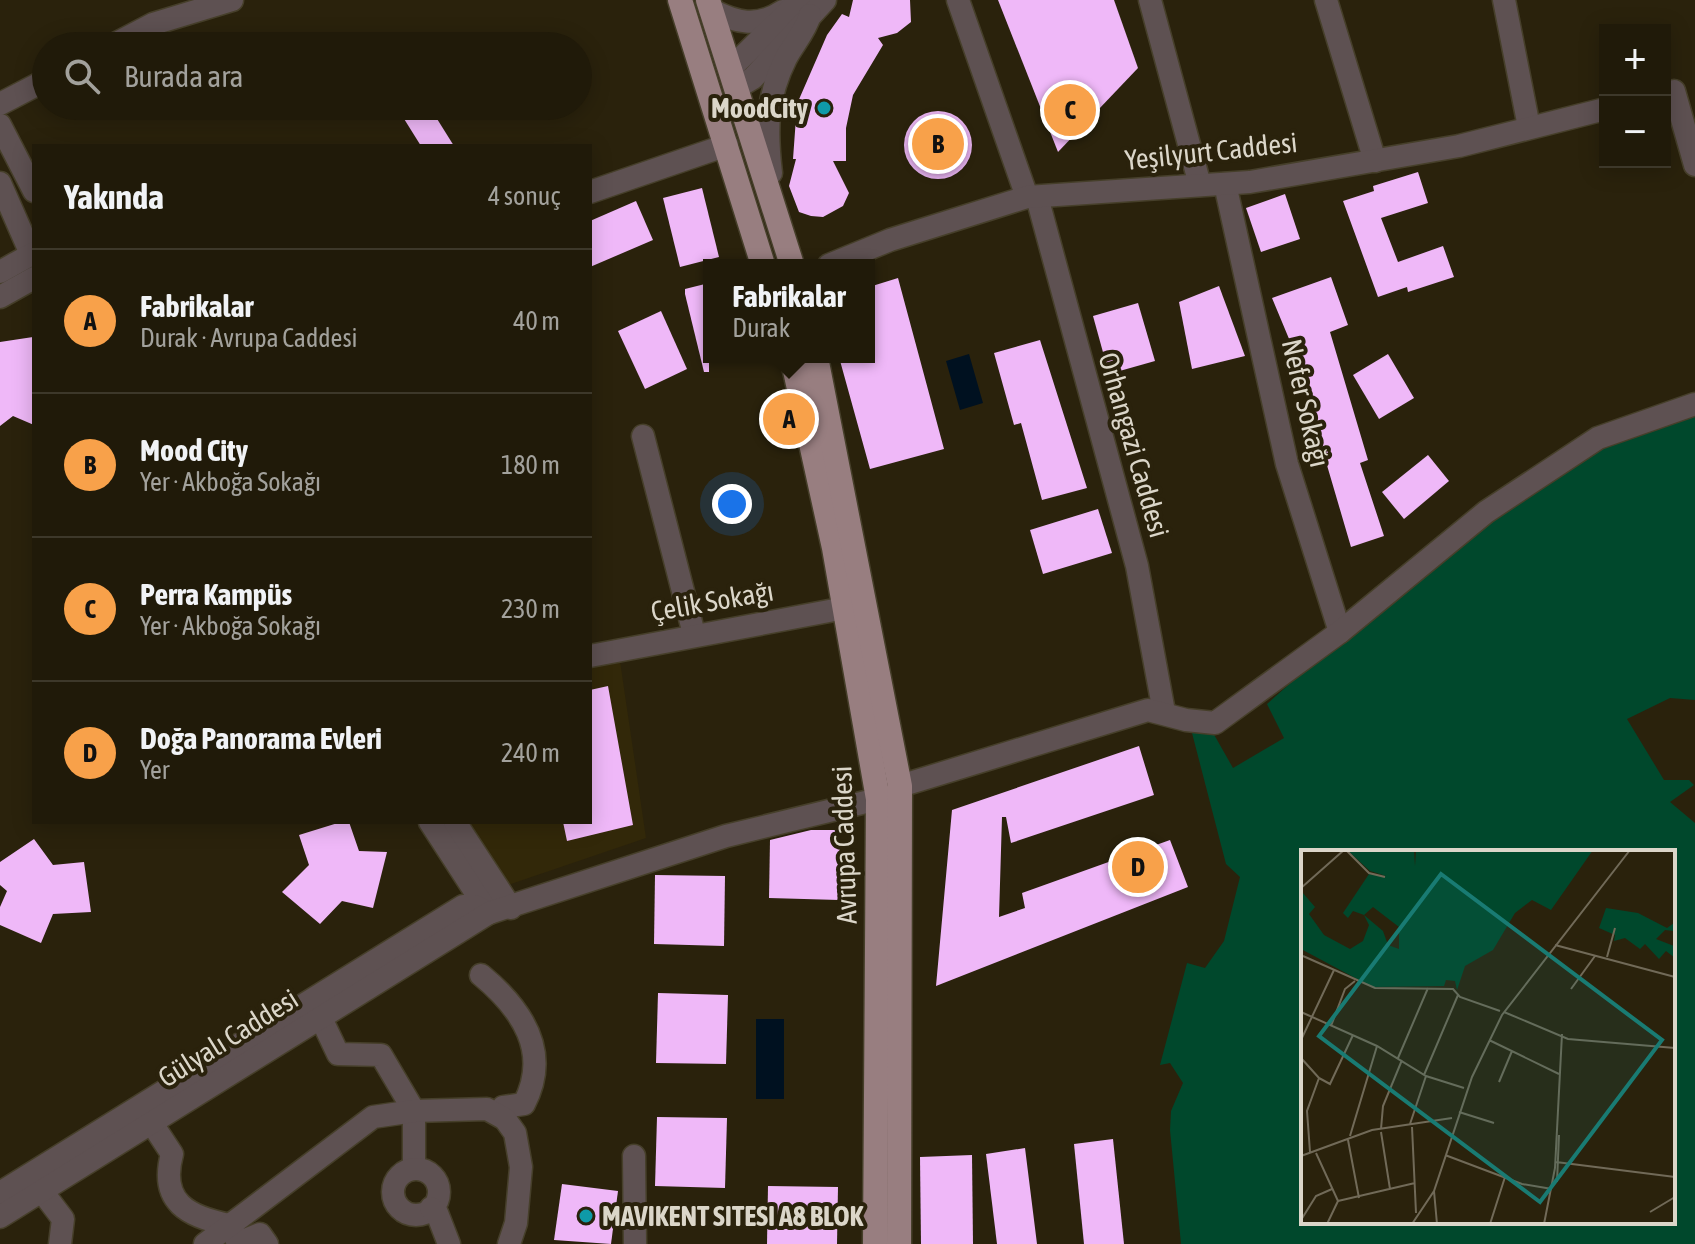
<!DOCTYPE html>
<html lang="tr">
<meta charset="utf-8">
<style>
body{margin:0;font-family:"Asap Condensed",sans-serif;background:#282312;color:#f1f3f6}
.controls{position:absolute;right:24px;top:24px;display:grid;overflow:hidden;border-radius:0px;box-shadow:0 4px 20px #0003}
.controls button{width:72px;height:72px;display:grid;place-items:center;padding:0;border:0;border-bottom:2px solid #3d382a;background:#201a09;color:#f1f3f6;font:40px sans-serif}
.you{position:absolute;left:732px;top:504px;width:28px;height:28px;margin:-20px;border:6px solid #fff;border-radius:50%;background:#1a73e8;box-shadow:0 0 0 12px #1a73e833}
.badge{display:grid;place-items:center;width:52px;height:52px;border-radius:50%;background:#f8a14a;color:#111;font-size:26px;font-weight:700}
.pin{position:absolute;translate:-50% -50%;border:4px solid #fff;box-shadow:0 2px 8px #0006}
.popup{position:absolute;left:703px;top:259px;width:172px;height:104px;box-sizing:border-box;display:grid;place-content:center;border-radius:0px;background:#201a09;filter:drop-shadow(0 2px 6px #0005);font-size:26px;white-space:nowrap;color:#a2a19c}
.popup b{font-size:30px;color:#f1f3f6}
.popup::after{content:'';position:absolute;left:50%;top:100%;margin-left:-16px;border:16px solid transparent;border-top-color:#201a09}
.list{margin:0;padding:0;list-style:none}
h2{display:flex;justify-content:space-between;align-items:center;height:104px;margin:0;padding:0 32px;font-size:34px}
h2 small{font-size:26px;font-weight:400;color:#a2a19c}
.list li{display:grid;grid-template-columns:52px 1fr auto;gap:24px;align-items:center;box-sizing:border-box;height:144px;padding:0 32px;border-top:2px solid #3d382a}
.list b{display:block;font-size:30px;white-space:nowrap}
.list p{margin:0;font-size:26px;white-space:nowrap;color:#a2a19c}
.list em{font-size:26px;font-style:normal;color:#a2a19c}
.icon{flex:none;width:44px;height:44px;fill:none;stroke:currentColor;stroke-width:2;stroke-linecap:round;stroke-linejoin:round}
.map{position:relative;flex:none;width:1695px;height:1244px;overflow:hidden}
.search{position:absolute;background:#201a09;box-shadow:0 4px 20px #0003;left:32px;top:32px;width:560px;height:88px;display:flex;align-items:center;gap:20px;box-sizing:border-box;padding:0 28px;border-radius:44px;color:#a2a19c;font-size:30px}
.panel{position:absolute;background:#201a09;box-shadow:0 4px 20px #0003;left:32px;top:144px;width:560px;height:680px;border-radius:0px}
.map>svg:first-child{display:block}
.built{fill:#322809}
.green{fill:#00482c;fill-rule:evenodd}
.water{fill:#001120}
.building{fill:#efb8f8}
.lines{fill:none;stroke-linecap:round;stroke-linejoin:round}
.minor-casing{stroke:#463f2a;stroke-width:25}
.major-casing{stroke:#463f2a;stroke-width:27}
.minor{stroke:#5e5152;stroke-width:22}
.major{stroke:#987e80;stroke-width:24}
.culture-dot{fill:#0f9aa8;stroke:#2a220c;stroke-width:3}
.labels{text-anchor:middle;stroke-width:8;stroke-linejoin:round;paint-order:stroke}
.poi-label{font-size:28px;font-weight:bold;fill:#dbd6c9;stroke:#2a220c;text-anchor:end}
.street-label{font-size:28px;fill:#dbd6c9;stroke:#2a220c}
.inset-road{fill:none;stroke:#716a58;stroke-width:2}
.view{fill:#197b73;fill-opacity:0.15;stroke:#197b73;stroke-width:4}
.inset-edge{fill:none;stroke:#dbd6c9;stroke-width:4}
</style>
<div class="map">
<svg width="1695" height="1244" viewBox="0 0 1695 1244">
<rect width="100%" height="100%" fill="#2a220c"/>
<polygon class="built" points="620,661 646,838 508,885 467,822 590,822 590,668"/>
<path class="green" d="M1695,410V700L1670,698L1627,719L1664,780H1689L1694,785L1670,802L1695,823V1244H1181L1170,1130L1171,1111L1183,1083L1170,1063L1160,1065L1187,963L1205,968L1224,941L1240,877L1226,864L1192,733L1212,731L1233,768L1284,738L1267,704L1340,639L1489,518L1597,446ZM1303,852H1673V1222H1303Z"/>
<g class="water">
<polygon points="969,354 983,403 960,410 946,361"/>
<rect x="756" y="1019" width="28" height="80"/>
</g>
<g class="building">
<polygon points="853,0 910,0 911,22 897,33 878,38 883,45 853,95 846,128 846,161 833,161 849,193 843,206 823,217 811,216 799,212 789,186 796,159 793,159 797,104 827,35 842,14 849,17"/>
<polygon points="998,0 1114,0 1138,68 1058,152"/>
<polygon points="396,106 429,106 454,146 421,146"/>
<circle cx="938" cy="145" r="34"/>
<polygon points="1418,172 1428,203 1381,218 1398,262 1443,246 1454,277 1408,292 1407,287 1378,297 1343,201 1374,191 1373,186"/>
<polygon points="702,188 719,257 680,267 663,198"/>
<polygon points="1285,194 1300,239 1261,252 1246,208"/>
<polygon points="636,201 653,240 590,267 590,221"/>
<polygon points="1331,277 1348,325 1330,332 1368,460 1360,463 1384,536 1351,547 1292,346 1272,298"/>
<polygon points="898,278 944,449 870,469 839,357 869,357 869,287"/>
<polygon points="709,283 709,372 704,372 685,294 685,289"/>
<polygon points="1219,286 1245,356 1192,369 1179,302"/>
<polygon points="1138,303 1155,361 1109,374 1093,316"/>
<polygon points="661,311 687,369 645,389 618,331"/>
<polygon points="33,337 34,425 13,416 0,426 0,342"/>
<polygon points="1040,340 1087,488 1042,500 1021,423 1014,425 994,353"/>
<polygon points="1388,354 1414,398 1379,419 1353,375"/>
<polygon points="1428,455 1449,481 1404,519 1382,492"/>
<polygon points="1098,509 1112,553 1043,574 1030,530"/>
<polygon points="608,686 633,825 567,841 563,822 590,822 590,690"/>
<polygon points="1139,746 1154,795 1011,843 1006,817 1002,817 999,917 1025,908 1022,893 1170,840 1188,887 936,986 952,810"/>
<polygon points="341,822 349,822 359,851 387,852 373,908 342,901 320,924 282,892 309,865 299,835"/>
<polygon points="811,830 840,830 839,900 769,898 770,840"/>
<polygon points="34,839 53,865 84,862 91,912 53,914 41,943 0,925 0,907 7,891 0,885 0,862"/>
<polygon points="655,875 725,876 724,946 654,944"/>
<polygon points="658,993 728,995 726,1064 656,1063"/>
<polygon points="657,1117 727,1118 725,1188 655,1186"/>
<polygon points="1113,1139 1124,1244 1084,1244 1074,1144"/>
<polygon points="1025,1148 1037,1244 997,1244 986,1154"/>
<polygon points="972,1155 973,1244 921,1244 920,1157"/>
<polygon points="562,1184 618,1191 611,1244 554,1240"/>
<polygon points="768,1186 838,1187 837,1244 767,1244"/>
</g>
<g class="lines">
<defs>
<g id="minor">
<polyline points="958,0 1027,197"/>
<polyline points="1150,0 1200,185"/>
<polyline points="1326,0 1375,161"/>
<polyline points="1504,0 1529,127"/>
<path d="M710,9C736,23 757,28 783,11"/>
<polyline points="111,46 153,24 232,0"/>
<polyline points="731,68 800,0"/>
<polyline points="738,87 753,78 825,0"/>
<polyline points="1674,91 1695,165"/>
<polyline points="0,104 46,80"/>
<polyline points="0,125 34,191"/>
<path d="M771,173C766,130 766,98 786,58C794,43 805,32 810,15"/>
<polyline points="0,183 28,247 34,248"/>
<polyline points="1225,184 1287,464 1340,632"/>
<polyline points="590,192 727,145"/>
<polyline points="1037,197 1137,566 1164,712"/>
<polyline points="829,265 890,240 1027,197 1250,182 1459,146 1605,109"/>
<polyline points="0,272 34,253"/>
<polyline points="0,297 34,278"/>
<polyline points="643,436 694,634"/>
<polyline points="590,656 845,608"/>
<polyline points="900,786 1148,710 1186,720 1215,723 1340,632 1486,512 1598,438 1695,404"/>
<polyline points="430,822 489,913"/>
<polyline points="455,822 511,908"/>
<path d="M481,975C522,1009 551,1052 524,1104L503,1107L505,1119"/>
<polyline points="320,1016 338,1054 381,1055 414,1111 414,1168"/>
<path d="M151,1122L172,1154C159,1202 188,1217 230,1225L238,1243L260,1234L267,1244"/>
<polyline points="634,1156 635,1244"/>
<circle cx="416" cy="1192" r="23"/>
<polyline points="41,1190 63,1219 60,1244"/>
<polyline points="0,1193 463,906 475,906 489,913"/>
<polyline points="431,1208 437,1213 449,1244"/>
<polyline points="0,1217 489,913 726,836 878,799"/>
<polyline points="205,1244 373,1117 414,1111 487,1109 505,1119 515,1133 521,1167 516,1223 509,1244"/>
</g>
<g id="major">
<polyline points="680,0 763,265"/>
<polyline points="708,0 792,265"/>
<polyline points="792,357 834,548 878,799 875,1244"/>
<polyline points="816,357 900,786 899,1244"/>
</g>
</defs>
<use href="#minor" class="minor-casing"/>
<use href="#major" class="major-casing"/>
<use href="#minor" class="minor"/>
<use href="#major" class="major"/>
</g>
<g class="culture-dot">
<circle cx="824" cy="108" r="8"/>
<circle cx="586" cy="1216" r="8"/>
</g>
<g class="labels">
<g class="poi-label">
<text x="808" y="118">MoodCity</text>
<text x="602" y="1226" text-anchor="start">MAVIKENT SITESI A8 BLOK</text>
</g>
<g class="street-label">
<text transform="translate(1211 151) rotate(-6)" y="10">Yeşilyurt Caddesi</text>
<text transform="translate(1306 403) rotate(77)" y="10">Nefer Sokağı</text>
<text transform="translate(1134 445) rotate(74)" y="10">Orhangazi Caddesi</text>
<text transform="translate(712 601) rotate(-10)" y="10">Çelik Sokağı</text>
<text transform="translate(844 845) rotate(-92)" y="10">Avrupa Caddesi</text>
<text transform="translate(228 1038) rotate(-32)" y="10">Gülyalı Caddesi</text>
</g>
</g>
<g transform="translate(1301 850)">
<rect width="374" height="374" fill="#2a220c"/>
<path d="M46,0H113L114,16L115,0H292L250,60L231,50L214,63L192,100L164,116L156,140L154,131L145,130L143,136L71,137L0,99L1,42L14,57L8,64L23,85L49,99L62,91L68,75L63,65L52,61L47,68L42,63L68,24L85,26L69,21ZM72,57L98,77V99L87,95L82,81L63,65ZM305,58L337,63L366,78L373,73V81L364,80L355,89L373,96L374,108L365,101L358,109L344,94L339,99L324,88L313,91L314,85L298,78Z" fill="#00482c" fill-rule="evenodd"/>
<path class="inset-road" d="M45,0L68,23L84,27M0,38L43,0M254,95L374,127M2,106L74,138L152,139L159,147L199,161M306,107L314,78M270,139L294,106M0,162L76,196L125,226L163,238M203,162L267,189L374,198M30,176L44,139L54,131M0,190L33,120M188,190L258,224M0,208L18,228M97,208L127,138M123,225L157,145M18,228L29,234L52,185M198,232L211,201M158,262L193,273M109,274L125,226M111,277L115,363M80,279L82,256L101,210M80,282L89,339M49,286L76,196M47,290L58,348M9,302L6,261L18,228M15,303L37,351M144,305L221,334L251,339M0,306L71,280L151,268M255,312L374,327M256,332L258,285M133,341L136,374M37,351L114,333M349,362L374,347M0,370L15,346L31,339M26,374L37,351M111,374L133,341L171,227L201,165L329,0M189,374L204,327M243,374L254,318L261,184"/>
<path class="view" d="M140,24L361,190L239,352L18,186Z"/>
<rect width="374" height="374" class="inset-edge"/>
</g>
</svg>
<div class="controls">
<button>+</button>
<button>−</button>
</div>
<div class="you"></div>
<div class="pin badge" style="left:789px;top:419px">A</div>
<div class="popup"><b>Fabrikalar</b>Durak</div>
<div class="pin badge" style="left:938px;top:144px">B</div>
<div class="pin badge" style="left:1070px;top:110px">C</div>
<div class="pin badge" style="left:1138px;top:867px">D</div>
<div class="search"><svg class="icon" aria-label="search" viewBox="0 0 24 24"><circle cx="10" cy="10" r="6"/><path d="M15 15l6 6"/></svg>Burada ara</div>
<section class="panel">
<h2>Yakında<small>4 sonuç</small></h2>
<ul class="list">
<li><span class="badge">A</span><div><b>Fabrikalar</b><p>Durak · Avrupa Caddesi</p></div><em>40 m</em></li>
<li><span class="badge">B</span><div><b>Mood City</b><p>Yer · Akboğa Sokağı</p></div><em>180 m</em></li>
<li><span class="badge">C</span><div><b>Perra Kampüs</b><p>Yer · Akboğa Sokağı</p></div><em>230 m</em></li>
<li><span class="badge">D</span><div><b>Doğa Panorama Evleri</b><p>Yer</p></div><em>240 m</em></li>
</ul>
</section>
</div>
